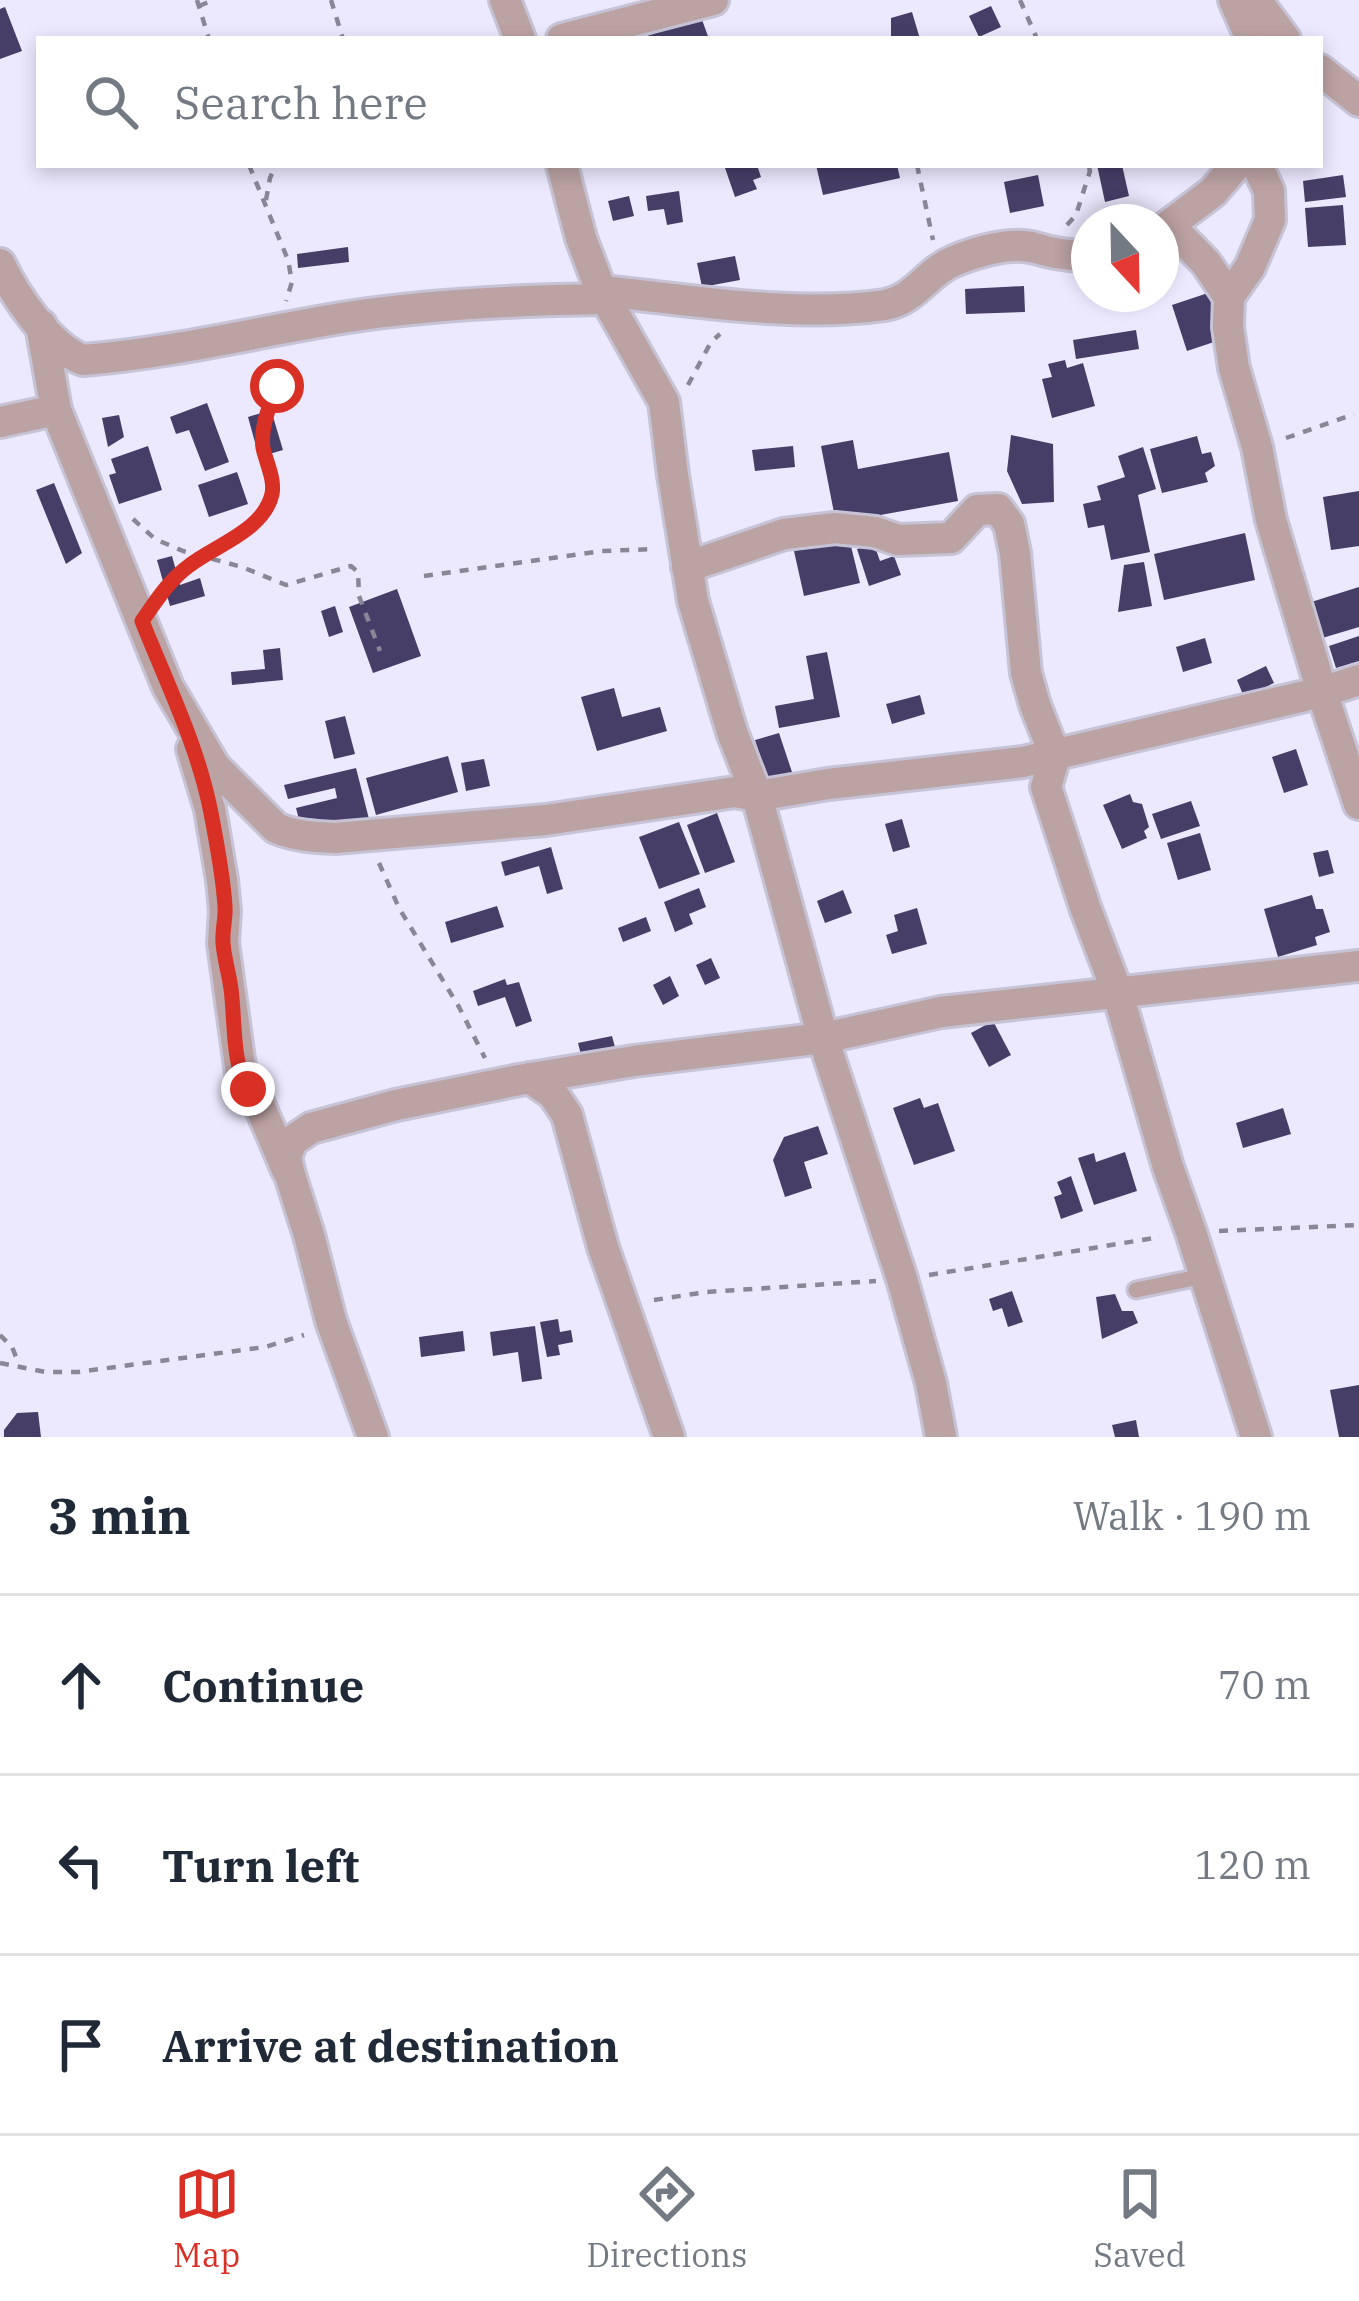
<!DOCTYPE html>
<meta charset="utf-8">
<style>
body{margin:0;font-family:"IBM Plex Serif",serif;background:#f2f2f3;color:#1f2937}
.compass{position:absolute;left:1071px;top:204px;width:108px;height:108px;border-radius:50%;background:#fff;box-shadow:0 6px 18px #0003;rotate:158deg}
.stop{position:absolute;width:36px;height:36px;margin:-27px;border:9px solid #d93025;border-radius:50%;background:#fff}
.stop.end{background:#d93025;border-color:#fff;box-shadow:0 3px 12px #0008}
.list{margin:0;padding:0;list-style:none}
h2{display:flex;justify-content:space-between;align-items:center;height:156px;margin:0;padding:0 48px;font-size:51px}
h2 small{font-size:39px;font-weight:400;color:#747a83}
.list li{display:grid;grid-template-columns:78px 1fr auto;gap:36px;align-items:center;box-sizing:border-box;height:180px;padding:0 48px;border-top:3px solid #e0e1e3}
.list b{display:block;font-size:45px;white-space:nowrap}
.list em{font-size:39px;font-style:normal;color:#747a83}
.icon{flex:none;width:66px;height:66px;fill:none;stroke:currentColor;stroke-width:2;stroke-linecap:round;stroke-linejoin:round}
.map{position:relative;flex:none;width:1359px;height:1437px;overflow:hidden}
.search{position:absolute;background:#fff;box-shadow:0 6px 18px #0003;left:36px;right:36px;top:36px;height:132px;display:flex;align-items:center;gap:30px;box-sizing:border-box;padding:0 42px;border-radius:0px;color:#747a83;font-size:45px}
.sheet{height:696px;background:#fff}
nav{display:flex;justify-content:space-around;align-items:center;box-sizing:border-box;height:168px;border-top:3px solid #e0e1e3;background:#fff;font-size:33px;color:#747a83}
nav a{display:grid;justify-items:center;gap:6px}
nav .on{color:#d93025}
.map>svg:first-child{display:block}
.building{fill:#473e67}
.lines{fill:none;stroke-linecap:round;stroke-linejoin:round}
.service-casing{stroke:#c7c3d7;stroke-width:21}
.minor-casing{stroke:#c7c3d7;stroke-width:36}
.path{stroke:#898697;stroke-width:4.5;stroke-dasharray:9 9;stroke-linecap:butt}
.service{stroke:#bba2a3;stroke-width:15}
.minor{stroke:#bba2a3;stroke-width:30}
.route{stroke:#d93025;stroke-width:15}
</style>
<div class="map">
<svg width="1359" height="1437" viewBox="0 0 1359 1437">
<rect width="100%" height="100%" fill="#ece8fe"/>
<g class="building">
<polygon points="991,6 1001,27 979,37 969,16"/>
<polygon points="5,7 22,51 0,59 0,9"/>
<polygon points="912,12 920,39 891,39 891,18"/>
<polygon points="701,17 709,39 642,39 641,38"/>
<polygon points="724,165 757,165 761,177 753,180 757,189 735,197"/>
<polygon points="816,165 897,165 900,178 823,195"/>
<polygon points="1097,165 1122,165 1129,196 1105,202"/>
<polygon points="1038,175 1044,206 1010,213 1004,182"/>
<polygon points="1343,175 1346,197 1305,202 1303,181"/>
<polygon points="679,191 683,222 667,225 664,209 648,211 646,196"/>
<polygon points="629,196 634,216 613,221 608,201"/>
<polygon points="1343,205 1346,245 1308,247 1305,208"/>
<polygon points="348,247 349,262 298,268 297,254"/>
<polygon points="735,256 740,280 702,287 697,263"/>
<polygon points="1024,286 1025,312 966,314 965,289"/>
<polygon points="1208,293 1223,339 1187,351 1172,305"/>
<polygon points="1136,330 1139,349 1076,359 1073,340"/>
<polygon points="1065,360 1067,368 1083,363 1095,406 1052,418 1042,379 1052,377 1048,364"/>
<polygon points="207,403 229,462 205,471 189,430 176,434 170,417"/>
<polygon points="271,410 283,450 259,457 248,417"/>
<polygon points="119,415 124,437 108,447 102,418"/>
<polygon points="1011,435 1053,444 1054,502 1022,504 1007,471"/>
<polygon points="1197,436 1202,454 1211,452 1215,466 1205,473 1208,482 1162,493 1150,449"/>
<polygon points="853,440 858,469 949,452 958,501 836,523 821,446"/>
<polygon points="148,446 162,490 119,504 109,475 116,473 111,459"/>
<polygon points="793,446 795,467 755,471 752,450"/>
<polygon points="1143,447 1156,489 1138,495 1150,552 1111,560 1104,525 1088,528 1083,504 1101,500 1097,486 1125,477 1118,456"/>
<polygon points="237,472 248,504 209,517 198,485"/>
<polygon points="54,483 82,553 66,564 36,490"/>
<polygon points="1359,491 1359,546 1331,550 1323,497"/>
<polygon points="1245,533 1255,580 1164,600 1154,554"/>
<polygon points="849,538 860,583 804,596 794,551"/>
<polygon points="874,544 880,561 894,556 901,575 869,586 857,549"/>
<polygon points="172,556 180,585 200,578 205,596 170,606 157,560"/>
<polygon points="1144,562 1152,606 1118,612 1124,565"/>
<polygon points="1359,587 1359,627 1319,639 1308,603"/>
<polygon points="397,589 421,656 373,673 349,607"/>
<polygon points="335,606 343,632 329,637 321,611"/>
<polygon points="1359,636 1359,661 1336,668 1329,646"/>
<polygon points="1205,638 1212,663 1183,672 1176,647"/>
<polygon points="280,648 283,680 232,685 231,672 265,669 263,650"/>
<polygon points="827,652 840,717 779,728 775,706 814,699 806,656"/>
<polygon points="1266,666 1274,683 1244,697 1237,680"/>
<polygon points="614,688 622,717 660,707 667,731 597,751 581,697"/>
<polygon points="920,695 925,714 892,724 886,704"/>
<polygon points="345,716 355,754 334,759 325,721"/>
<polygon points="779,733 795,781 770,788 755,740"/>
<polygon points="1296,749 1308,785 1284,793 1272,757"/>
<polygon points="448,756 458,792 376,815 366,778"/>
<polygon points="484,759 490,786 466,791 461,763"/>
<polygon points="356,768 369,819 303,835 296,808 337,798 335,788 288,799 284,785"/>
<polygon points="1130,794 1133,802 1142,804 1149,827 1144,831 1147,838 1122,849 1103,805"/>
<polygon points="1191,801 1200,826 1161,839 1152,814"/>
<polygon points="717,813 735,862 705,873 687,825"/>
<polygon points="902,819 910,847 893,852 885,824"/>
<polygon points="679,822 700,874 659,889 639,837"/>
<polygon points="1200,833 1211,870 1178,880 1167,843"/>
<polygon points="551,847 563,889 547,894 539,866 505,876 501,862"/>
<polygon points="1328,850 1334,873 1319,877 1313,853"/>
<polygon points="699,888 706,907 689,914 693,924 675,932 664,902"/>
<polygon points="843,890 852,913 825,923 817,901"/>
<polygon points="1312,895 1316,909 1323,909 1330,932 1315,937 1317,945 1278,957 1264,909"/>
<polygon points="497,906 504,927 451,943 445,922"/>
<polygon points="917,908 927,944 892,954 886,935 898,931 894,915"/>
<polygon points="646,917 651,931 623,942 618,928"/>
<polygon points="711,958 720,978 705,985 696,965"/>
<polygon points="670,976 679,996 663,1005 653,985"/>
<polygon points="505,979 507,985 519,982 532,1021 516,1027 505,997 478,1006 473,991"/>
<polygon points="993,1021 1011,1055 989,1067 971,1033"/>
<polygon points="612,1036 616,1051 582,1059 578,1043"/>
<polygon points="920,1098 924,1108 938,1103 955,1151 914,1165 893,1108"/>
<polygon points="1283,1108 1291,1134 1243,1148 1236,1123"/>
<polygon points="818,1126 828,1154 804,1162 812,1188 785,1197 773,1160 784,1137"/>
<polygon points="1125,1152 1137,1191 1094,1205 1078,1158 1094,1153 1096,1162"/>
<polygon points="1071,1176 1083,1211 1061,1219 1054,1197 1062,1194 1057,1182"/>
<polygon points="1012,1291 1023,1322 1008,1327 1002,1308 993,1311 989,1299"/>
<polygon points="1115,1294 1122,1311 1133,1311 1138,1323 1102,1339 1096,1297"/>
<polygon points="558,1319 560,1332 571,1330 573,1342 558,1345 560,1355 547,1357 540,1322"/>
<polygon points="535,1326 542,1379 522,1382 518,1352 493,1356 490,1332"/>
<polygon points="463,1331 465,1351 421,1357 419,1337"/>
<polygon points="1359,1385 1359,1437 1339,1437 1330,1390"/>
<polygon points="38,1412 41,1437 4,1437 4,1430 17,1413"/>
<polygon points="1136,1420 1139,1437 1115,1437 1112,1425"/>
</g>
<g class="lines">
<defs>
<polyline id="service" points="1136,1290 1204,1276"/>
<g id="minor">
<polyline points="505,0 520,39"/>
<polyline points="1234,0 1251,39"/>
<polyline points="1256,0 1285,39"/>
<polyline points="562,39 713,0"/>
<polyline points="1320,70 1359,101"/>
<polyline points="562,165 581,238 601,291"/>
<polyline points="1257,165 1269,191 1270,220 1250,267 1229,297 1228,327 1234,368 1257,447 1271,520 1322,692 1359,804"/>
<polyline points="1170,226 1206,263 1229,297"/>
<polyline points="1161,231 1213,192 1236,165"/>
<path d="M0,264C15,296 49,347 83,360C173,353 260,331 348,317C433,304 520,300 606,299L664,402L673,475L693,601L732,732L757,796L823,1038L902,1279L931,1383L941,1437"/>
<path d="M606,299L601,291C692,300 794,318 885,305C915,300 928,271 954,261C975,252 1012,241 1035,248C1052,253 1070,257 1089,255"/>
<path d="M41,325L56,410L168,687L215,767L276,828C295,836 314,837 335,838L546,820L735,792L757,796L828,784L1023,762L1322,692L1359,680"/>
<polyline points="0,422 56,410"/>
<polyline points="687,567 784,534 835,528 875,532 898,540 951,538 977,510 998,509 1009,524 1015,553 1026,673 1035,705 1055,756 1046,787 1085,907 1118,994 1168,1167 1191,1232 1256,1437"/>
<polyline points="192,749 210,809 222,880 225,911 223,943 242,1081 256,1097 287,1170"/>
<polyline points="530,1078 553,1094 567,1115 603,1247 669,1437"/>
<polyline points="373,1437 331,1321 309,1235 290,1175 286,1157 292,1141 311,1128 396,1105 519,1080 634,1061 823,1038 941,1012 1359,966"/>
</g>
</defs>
<use href="#service" class="service-casing"/>
<use href="#minor" class="minor-casing"/>
<g class="path">
<polyline points="197,0 209,39"/>
<polyline points="331,0 343,39"/>
<polyline points="1020,0 1037,39"/>
<polyline points="199,6 213,0"/>
<polyline points="249,165 288,260 292,282 286,301"/>
<polyline points="917,165 933,240"/>
<polyline points="266,200 270,178 276,165"/>
<polyline points="1067,225 1076,215 1090,171 1088,165"/>
<polyline points="688,385 711,342 720,334"/>
<polyline points="1286,438 1354,414"/>
<polyline points="133,519 155,539 183,551 242,567 286,585 351,566 358,572 359,596 380,651"/>
<polyline points="424,576 602,551 656,549"/>
<path d="M162,592C185,561 222,550 251,525C259,518 269,506 272,495C276,477 262,458 262,441C262,421 272,405 277,387C279,378 279,368 280,359"/>
<polyline points="379,863 399,908 459,1007 485,1058"/>
<polyline points="1219,1231 1359,1225"/>
<polyline points="929,1275 1160,1237"/>
<polyline points="654,1300 706,1292 876,1281"/>
<polyline points="0,1335 12,1347 19,1364"/>
<polyline points="0,1363 45,1372 78,1372 265,1347 304,1335"/>
</g>
<use href="#service" class="service"/>
<use href="#minor" class="minor"/>
</g>
<g class="lines">
<path class="route" d="M248,1089C232,1066 235,1017 231,989C229,973 224,958 223,943C222,930 226,918 225,906C223,875 217,844 211,813C198,746 167,684 142,621C156,601 169,580 190,565C216,545 264,530 272,494C275,479 266,462 263,448C260,427 270,405 277,386"/>
</g>
</svg>
<svg class="compass" viewBox="-18 -18 36 36"><path d="M0-13l5 13h-10z" fill="#e53935"/><path d="M0 13l5-13h-10z" fill="#747a83"/></svg>
<div class="stop" style="left:277px;top:386px"></div>
<div class="stop end" style="left:248px;top:1089px"></div>
<div class="search"><svg class="icon" aria-label="search" viewBox="0 0 24 24"><circle cx="10" cy="10" r="6"/><path d="M15 15l6 6"/></svg>Search here</div>
</div>
<section class="sheet">
<h2>3 min<small>Walk · 190 m</small></h2>
<ul class="list">
<li><svg class="icon" aria-label="ahead" viewBox="0 0 24 24"><path d="M12 20V5M6 11l6-6 6 6"/></svg><div><b>Continue</b></div><em>70 m</em></li>
<li><svg class="icon" aria-label="left" viewBox="0 0 24 24"><path d="M17 20v-9H6M10 6l-5 5 5 5"/></svg><div><b>Turn left</b></div><em>120 m</em></li>
<li><svg class="icon" aria-label="arrive" viewBox="0 0 24 24"><path d="M6 21V4h12l-3 4 3 4H6"/></svg><div><b>Arrive at destination</b></div></li>
</ul>
</section>
<nav>
<a class="on"><svg class="icon" aria-label="map" viewBox="0 0 24 24"><path d="M3 6l6-2 6 2 6-2v14l-6 2-6-2-6 2zM9 4v14M15 6v14"/></svg>Map</a>
<a><svg class="icon" aria-label="directions" viewBox="0 0 24 24"><path d="M12 3l9 9-9 9-9-9zM9 14v-3h6M13 9l2 2-2 2"/></svg>Directions</a>
<a><svg class="icon" aria-label="saved" viewBox="0 0 24 24"><path d="M7 4h10v16l-5-4-5 4z"/></svg>Saved</a>
</nav>
